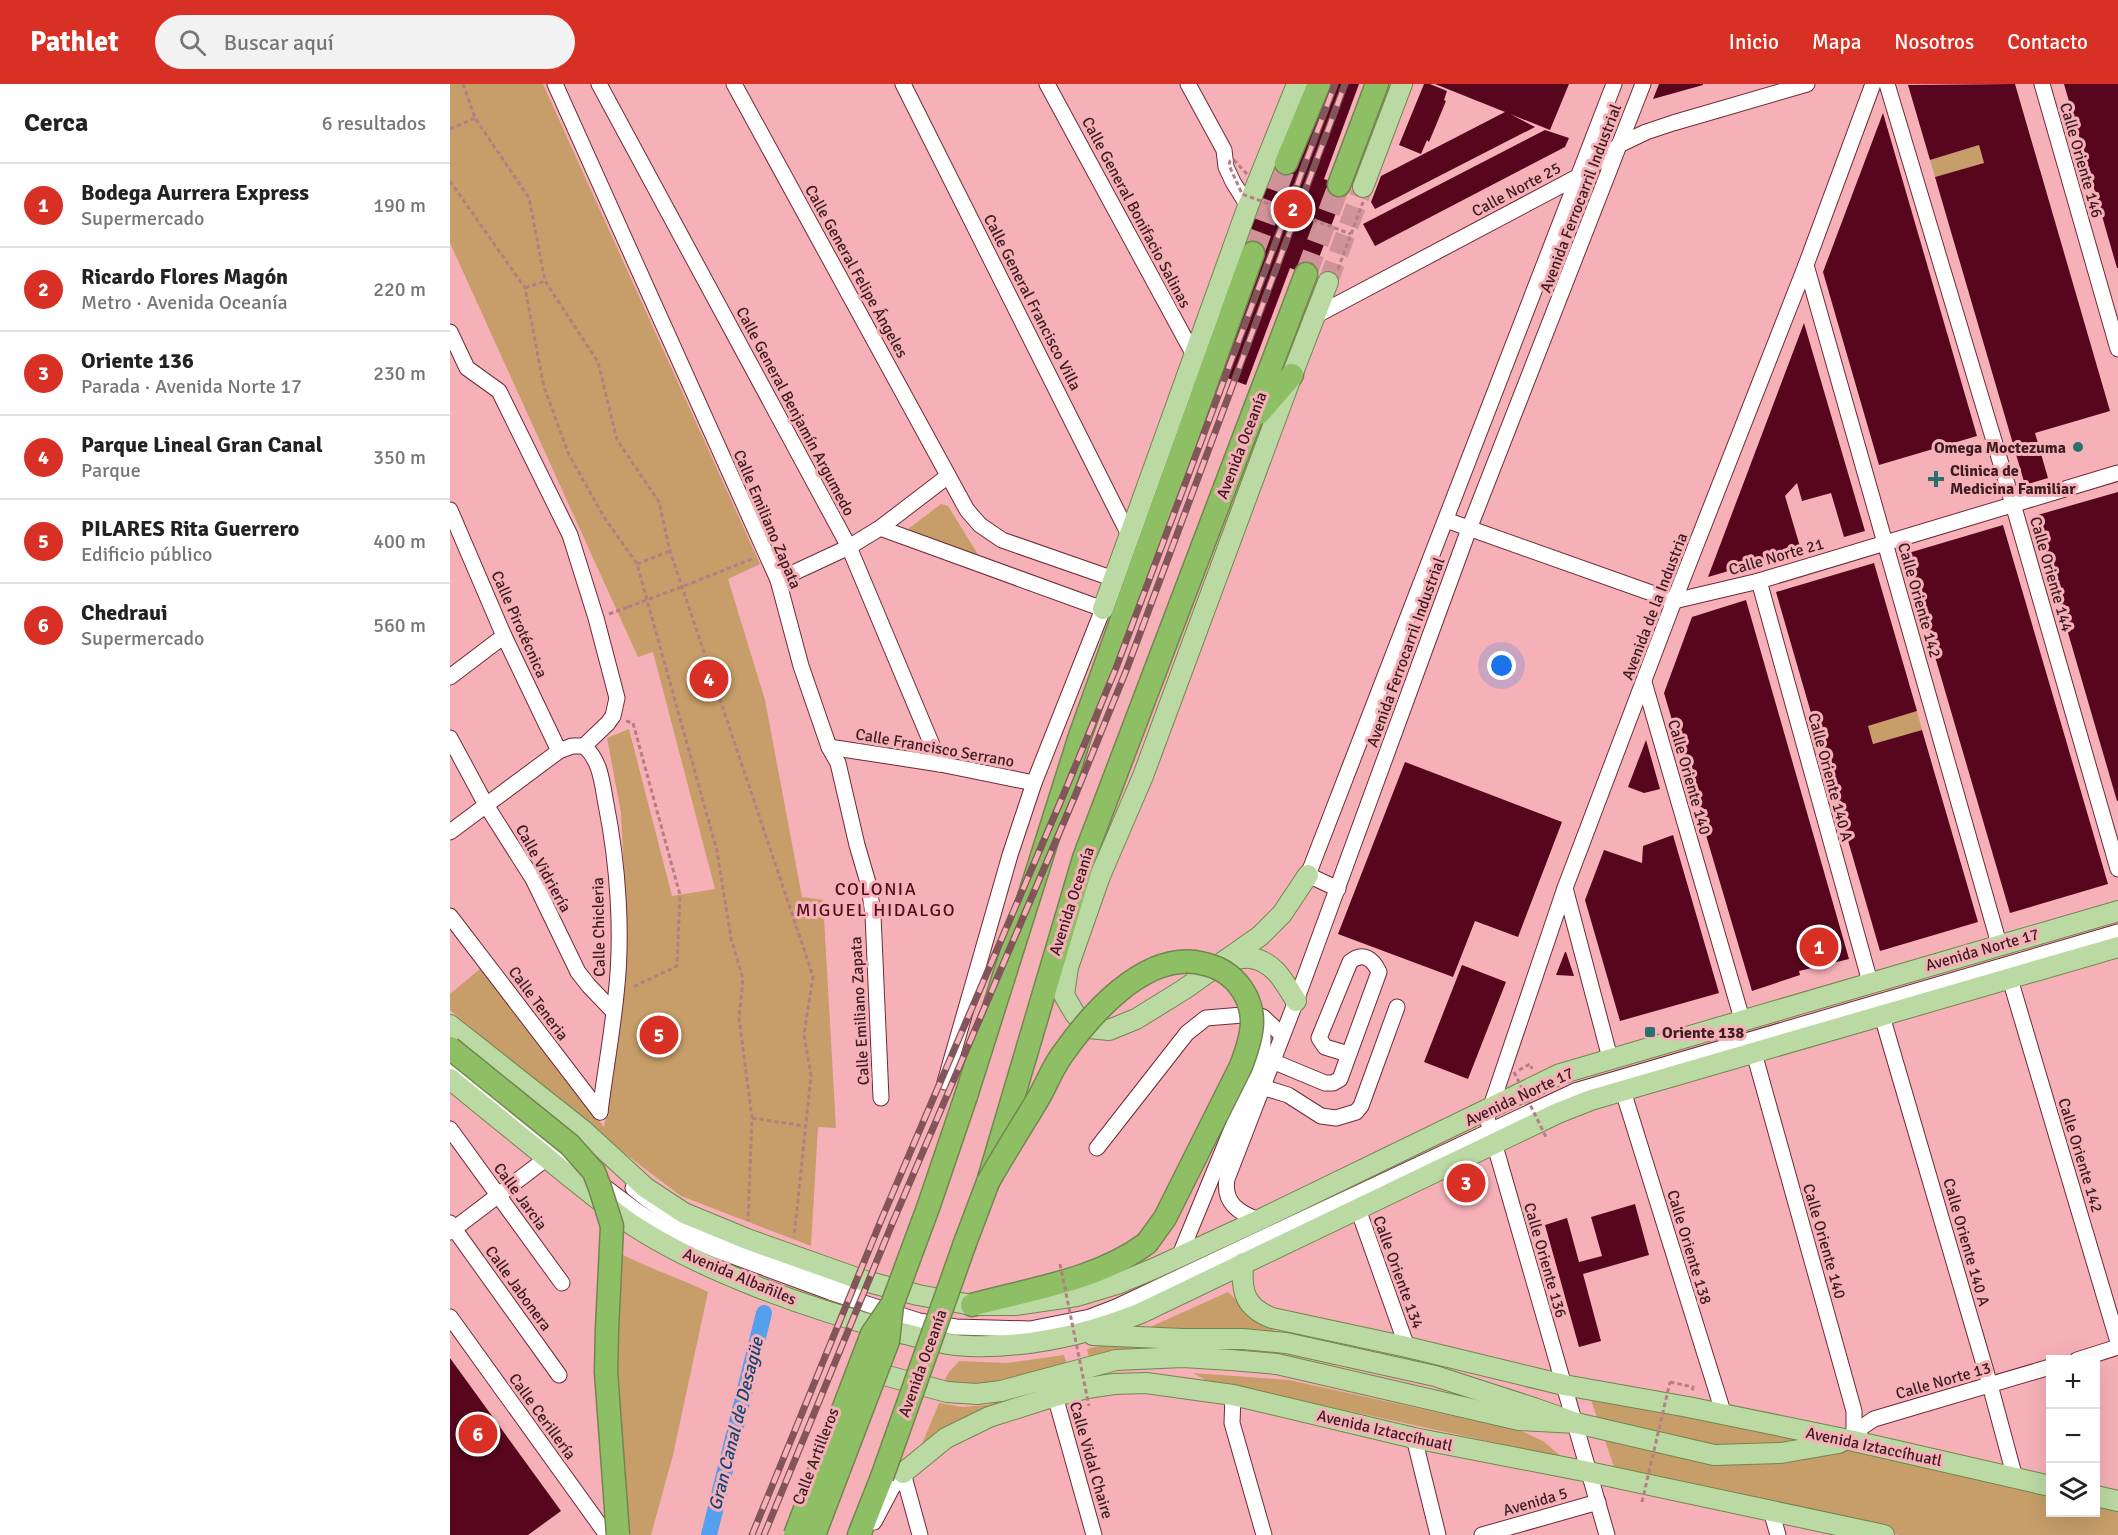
<!DOCTYPE html>
<html lang="es">
<meta charset="utf-8">
<style>
body{margin:0;font-family:Signika,sans-serif;background:#f2f2f2;color:#222}
.controls{position:absolute;right:18px;bottom:18px;display:grid;overflow:hidden;border-radius:0px;box-shadow:0 6px 24px #0002}
.controls button{width:54px;height:54px;display:grid;place-items:center;padding:0;border:0;border-bottom:2px solid #e0e0e0;background:#fff;color:#222;font:30px sans-serif}
.you{position:absolute;left:1052px;top:582px;width:21px;height:21px;margin:-15px;border:4px solid #fff;border-radius:50%;background:#1a73e8;box-shadow:0 0 0 9px #1a73e833}
.badge{display:grid;place-items:center;width:39px;height:39px;border-radius:50%;background:#d93025;color:#fff;font-size:20px;font-weight:700}
.pin{position:absolute;translate:-50% -50%;border:3px solid #fff;box-shadow:0 2px 6px #0006}
.list{margin:0;padding:0;list-style:none}
h2{display:flex;justify-content:space-between;align-items:center;height:78px;margin:0;padding:0 24px;font-size:26px}
h2 small{font-size:20px;font-weight:400;color:#767676}
.list li{display:grid;grid-template-columns:39px 1fr auto;gap:18px;align-items:center;box-sizing:border-box;height:84px;padding:0 24px;border-top:2px solid #e0e0e0}
.list b{display:block;font-size:22px;white-space:nowrap}
.list p{margin:0;font-size:20px;white-space:nowrap;color:#767676}
.list em{font-size:20px;font-style:normal;color:#767676}
.icon{flex:none;width:33px;height:33px;fill:none;stroke:currentColor;stroke-width:2;stroke-linecap:round;stroke-linejoin:round}
.map{position:relative;flex:none;width:1668px;height:1451px;overflow:hidden}
header{display:flex;align-items:center;gap:36px;box-sizing:border-box;height:84px;padding:0 30px;background:#d93025;color:#fff}
header strong{font-size:28px}
nav{display:flex;gap:33px;margin-inline-start:auto;font-size:21px}
.search{width:420px;height:54px;background:#f2f2f2;display:flex;align-items:center;gap:15px;box-sizing:border-box;padding:0 21px;border-radius:33px;color:#767676;font-size:22px}
main{display:flex}
aside{flex:1;background:#fff}
.map>svg:first-child{display:block}
.green{fill:#c79e69}
.lines{fill:none;stroke-linecap:round;stroke-linejoin:round}
.canal{stroke:#559fee;stroke-width:16}
.building{fill:#57061d}
.major-tunnel{stroke:#d1939a;stroke-width:20;stroke-dasharray:20 10;stroke-linecap:butt}
.highway-tunnel{stroke:#d1939a;stroke-width:22;stroke-dasharray:22 11;stroke-linecap:butt}
.minor-casing{stroke:#702a36;stroke-width:17}
.major-casing{stroke:#72864e;stroke-width:22}
.highway-casing{stroke:#72864e;stroke-width:25}
.path{stroke:#b67e84;stroke-width:3;stroke-dasharray:4.5 3;stroke-linecap:butt}
.minor{stroke:#fff;stroke-width:15}
.major{stroke:#bbd9a3;stroke-width:20}
.highway{stroke:#8ebf65;stroke-width:22}
.rail-casing{stroke:#82555a;stroke-width:7}
.rail{stroke:#f6b1b8;stroke-width:4.5;stroke-dasharray:14;stroke-linecap:butt}
.highway-bridge-casing{stroke:#72864e;stroke-width:25;stroke-linecap:butt}
.path-bridge{stroke:#b67e84;stroke-width:3;stroke-dasharray:4.5 3;stroke-linecap:butt}
.highway-bridge{stroke:#8ebf65;stroke-width:22}
.poi-dot{fill:#27726f;stroke:#f6b1b8;stroke-width:2}
.labels{text-anchor:middle;stroke-width:6;stroke-linejoin:round;paint-order:stroke}
.street-label{font-size:16px;fill:#3d1d22;stroke:#f6b1b8}
.poi-label{font-size:16px;font-weight:bold;fill:#3d1d22;stroke:#f6b1b8;text-anchor:start}
.neighbourhood-label{font-size:18px;letter-spacing:1.5px;fill:#520c1e;stroke:#f6b1b8}
.water-label{font-size:18px;font-style:italic;fill:#114578;stroke:#f6b1b8}
</style>
<header>
<strong>Pathlet</strong>
<div class="search"><svg class="icon" aria-label="search" viewBox="0 0 24 24"><circle cx="10" cy="10" r="6"/><path d="M15 15l6 6"/></svg>Buscar aquí</div>
<nav><a>Inicio</a><a>Mapa</a><a>Nosotros</a><a>Contacto</a></nav>
</header>
<main>
<aside>
<h2>Cerca<small>6 resultados</small></h2>
<ul class="list">
<li><span class="badge">1</span><div><b>Bodega Aurrera Express</b><p>Supermercado</p></div><em>190 m</em></li>
<li><span class="badge">2</span><div><b>Ricardo Flores Magón</b><p>Metro · Avenida Oceanía</p></div><em>220 m</em></li>
<li><span class="badge">3</span><div><b>Oriente 136</b><p>Parada · Avenida Norte 17</p></div><em>230 m</em></li>
<li><span class="badge">4</span><div><b>Parque Lineal Gran Canal</b><p>Parque</p></div><em>350 m</em></li>
<li><span class="badge">5</span><div><b>PILARES Rita Guerrero</b><p>Edificio público</p></div><em>400 m</em></li>
<li><span class="badge">6</span><div><b>Chedraui</b><p>Supermercado</p></div><em>560 m</em></li>
</ul>
</aside>
<div class="map">
<svg width="1668" height="1451" viewBox="0 0 1668 1451">
<rect width="100%" height="100%" fill="#f6b1b8"/>
<g class="green">
<polygon points="0,0 93,0 310,480 278,495 315,616 352,813 373,816 386,1044 368,1043 361,1162 231,1112 153,1053 0,926 0,910 31,884 154,1043 163,997 176,882 175,808 171,729 157,654 179,645 222,812 265,805 203,568 188,573 0,159"/>
<polygon points="1529,61 1534,79 1485,93 1480,76"/>
<polygon points="491,420 498,422 529,472 457,446"/>
<polygon points="1467,627 1472,646 1423,660 1418,642"/>
<path d="M166,1167C196,1184 228,1193 258,1208L223,1371L201,1451H171L179,1432L157,1374Z"/>
<polygon points="778,1208 802,1231 831,1251 755,1245 689,1248"/>
<polygon points="657,1260 688,1262 639,1274 637,1265"/>
<path d="M614,1271L617,1280C577,1289 534,1306 493,1299L499,1288L509,1277L557,1279Z"/>
<polygon points="743,1289 839,1296 1071,1347 1093,1357 1112,1373 755,1296"/>
<polygon points="619,1299 470,1365 489,1319 513,1323 537,1321"/>
<polygon points="1141,1316 1430,1369 1600,1408 1600,1428 1646,1428 1646,1418 1668,1423 1668,1451 1450,1451 1319,1425 1165,1386"/>
</g>
<g class="lines">
<polyline class="canal" points="259,1451 314,1229"/>
</g>
<g class="building">
<polygon points="873,0 909,0 874,95 896,103 862,192 840,184 796,301 764,289 791,164 825,75"/>
<polygon points="974,0 980,0 997,7 994,16 996,17 979,58 977,56 971,70 949,61"/>
<polygon points="985,0 1119,0 1100,46 1060,30 1085,43 925,125 921,118 931,92 1055,28"/>
<polygon points="1209,0 1253,0 1253,1 1203,15"/>
<polygon points="1565,0 1660,327 1585,349 1598,394 1575,401 1485,93 1534,79 1529,61 1480,76 1458,1"/>
<polygon points="1614,0 1668,0 1668,184 1667,184"/>
<polygon points="1433,29 1527,352 1429,381 1373,188"/>
<polygon points="1095,46 1119,54 1115,63 925,162 913,140"/>
<polygon points="1354,239 1415,447 1394,453 1381,409 1352,417 1347,399 1335,412 1351,466 1258,493"/>
<polygon points="1668,408 1668,717 1667,717 1584,432"/>
<polygon points="1553,441 1658,800 1560,829 1455,470"/>
<polygon points="1424,479 1467,627 1418,642 1423,660 1472,646 1528,838 1430,867 1326,508"/>
<polygon points="1296,516 1399,875 1349,887 1350,891 1302,907 1214,609 1242,533"/>
<polygon points="1196,656 1210,705 1194,709 1178,703"/>
<polygon points="955,678 1112,738 1068,853 1025,837 1003,893 888,850"/>
<polygon points="1223,751 1269,909 1170,937 1135,816 1154,766 1192,779 1193,762"/>
<polygon points="1115,868 1116,868 1124,892 1106,891"/>
<polygon points="1012,881 1056,898 1018,995 974,978"/>
<polygon points="1185,1120 1199,1171 1133,1190 1151,1257 1129,1263 1095,1141 1117,1134 1129,1178 1152,1172 1141,1133"/>
<polygon points="0,1274 111,1427 78,1451 0,1451"/>
</g>
<g class="lines">
<polyline class="major-tunnel" points="878,198 913,103"/>
<g class="highway-tunnel">
<polyline points="803,169 836,79"/>
<polyline points="856,190 889,101"/>
</g>
<defs>
<g id="minor">
<polyline points="105,0 328,496 351,582 379,663 388,679 407,761 419,802 423,831 431,1014"/>
<polyline points="149,0 399,463 490,680"/>
<polyline points="284,0 517,426 530,441 552,456 664,495"/>
<polyline points="453,0 680,453"/>
<polyline points="597,0 745,273"/>
<polyline points="738,0 774,66 776,83 783,98 798,122"/>
<polyline points="1437,0 1563,420 1668,785"/>
<polyline points="1592,0 1668,265"/>
<polyline points="1356,181 1549,860"/>
<polyline points="865,232 1131,91 1171,60 1196,48 1223,39 1357,0"/>
<polyline points="0,248 17,284 49,307 120,451 146,534 167,614 163,632 158,639 134,662"/>
<polyline points="0,426 54,552 109,667"/>
<polyline points="996,436 1224,517 1309,497 1668,389"/>
<polyline points="430,444 653,525 584,699 560,771 495,998"/>
<polyline points="328,496 399,463 430,444 498,392"/>
<polyline points="1309,497 1420,898"/>
<polyline points="0,593 54,552"/>
<polyline points="1194,598 1292,935"/>
<polyline points="0,654 36,721 83,795 128,888 139,902 163,927"/>
<path d="M134,662C151,677 152,699 156,720C168,780 173,850 166,911C162,950 155,989 150,1028"/>
<polyline points="379,663 490,680 584,699"/>
<polyline points="0,748 109,667 122,662 134,662"/>
<polyline points="1115,804 1160,974"/>
<polyline points="888,805 858,791 1164,0"/>
<polyline points="0,832 150,1028"/>
<polyline points="1560,895 1668,1258"/>
<polyline points="1432,932 1540,1301 1565,1394"/>
<polyline points="1304,969 1404,1327 1404,1357"/>
<path d="M822,977L875,999H883L890,995L929,888C923,875 913,867 900,878L869,954L875,963L898,970"/>
<polyline points="0,980 103,1064 187,1127 211,1142 269,1167 380,1208 469,1237 506,1243 580,1245 640,1233 666,1223 1125,1007 1668,848"/>
<polyline points="812,1003 838,1011 871,1032 886,1034 906,1028 911,1022 947,923"/>
<polyline points="1173,1007 1274,1331"/>
<polyline points="0,1045 112,1199"/>
<polyline points="647,1064 737,949 756,934 805,930 813,933 832,951"/>
<path d="M183,1104C221,1137 266,1154 313,1171C345,1182 376,1194 409,1204"/>
<polyline points="908,1125 957,1263"/>
<path d="M809,1136C789,1129 773,1119 777,1095L846,917L1019,445L1193,0"/>
<polyline points="0,1139 109,1291"/>
<polyline points="0,1148 97,1074"/>
<polyline points="729,1173 813,969 813,949 805,930"/>
<polyline points="0,1233 157,1451"/>
<polyline points="1627,1276 1668,1263"/>
<polyline points="783,1311 782,1339 814,1451"/>
<polyline points="605,1312 644,1451"/>
<polyline points="964,1354 988,1451"/>
<polyline points="1404,1357 1412,1343 1424,1335 1600,1283"/>
<polyline points="453,1389 470,1451"/>
<polyline points="1321,1427 1328,1451"/>
<polyline points="424,1438 442,1404 453,1389"/>
<polyline points="1032,1451 1148,1418"/>
<polyline points="1157,1451 1037,1034 1115,804 1224,517 1356,181 1423,0"/>
</g>
<g id="major">
<polyline points="913,103 952,0"/>
<polyline points="653,525 798,122 847,0"/>
<polyline points="858,791 832,830 810,852 733,906 686,935 659,946 639,944 625,930 614,911 618,883 650,792 693,692 842,291 878,198"/>
<path d="M776,876C784,876 793,873 801,874C824,877 835,899 846,917"/>
<polyline points="0,941 134,1047 196,1104 234,1129 297,1155 415,1197 468,1211 522,1221 565,1221 627,1212 667,1200 703,1185 809,1136 1110,990 1668,827"/>
<path d="M0,995C36,1025 73,1054 109,1084C134,1104 158,1124 184,1142C257,1189 360,1225 444,1247C468,1253 493,1261 519,1262C579,1264 636,1251 691,1229L1108,1029L1141,1016L1668,863"/>
<path d="M793,1179C791,1207 794,1223 822,1234L957,1263L1114,1301L1238,1323L1404,1357L1600,1402"/>
<polyline points="643,1251 733,1255 793,1255 836,1259 985,1292 1084,1324 1126,1339 1264,1371 1331,1369 1389,1359"/>
<polyline points="410,1295 434,1291 497,1308 527,1310 551,1307 666,1276 733,1273 781,1276 827,1280 1069,1336 1126,1339"/>
<polyline points="453,1389 496,1354 539,1333 605,1312 637,1304 664,1300 696,1299 783,1311 964,1354 1139,1388 1434,1451"/>
<polyline points="1646,1412 1668,1417"/>
</g>
<g id="highway">
<polyline points="836,79 869,0"/>
<polyline points="889,101 927,0"/>
<polyline points="809,329 842,291"/>
<polyline points="516,1012 630,652 803,169"/>
<polyline points="515,1159 538,1098 634,774 856,190"/>
<path d="M522,1221C580,1205 648,1196 697,1159"/>
<polyline points="409,1451 432,1393"/>
</g>
</defs>
<use href="#minor" class="minor-casing"/>
<use href="#major" class="major-casing"/>
<use href="#highway" class="highway-casing"/>
<g class="path">
<polyline points="13,0 25,34 79,114 95,197 148,278 167,356 209,418 220,467 363,892 354,951 361,992 344,1153"/>
<polyline points="0,45 25,34"/>
<polyline points="0,97 75,204 94,303 119,371 154,433 187,480 267,767 281,854 293,895 289,934 302,1034 298,1137"/>
<polyline points="888,185 913,118"/>
<polyline points="75,204 95,197"/>
<polyline points="187,480 220,467"/>
<polyline points="242,499 304,474"/>
<polyline points="159,530 178,523"/>
<polyline points="176,637 183,639 230,811 227,882 181,904"/>
<polyline points="1069,986 1080,980 1082,985"/>
<polyline points="302,1034 355,1042"/>
<polyline points="1220,1298 1243,1303 1242,1308"/>
</g>
<use href="#minor" class="minor"/>
<use href="#major" class="major"/>
<use href="#highway" class="highway"/>
<defs>
<g id="rail">
<polyline points="302,1451 432,1134 615,707 666,584 885,0"/>
<polyline points="314,1451 442,1140 625,712 676,587 895,0"/>
</g>
</defs>
<use href="#rail" class="rail-casing"/>
<use href="#rail" class="rail"/>
<defs>
<g id="highway-bridge">
<polyline points="0,964 120,1061 144,1088 150,1104 162,1142 157,1245 156,1288 168,1451"/>
<path d="M538,1098C554,1070 571,1043 588,1015C596,1001 602,985 612,971C640,931 691,872 745,878C763,881 776,886 788,900C810,927 802,953 791,982L715,1134L697,1159"/>
<polyline points="432,1393 515,1159"/>
<polyline points="345,1451 422,1250 441,1222"/>
<polyline points="364,1451 438,1257 442,1221 479,1121 516,1012"/>
</g>
</defs>
<use href="#highway-bridge" class="highway-bridge-casing"/>
<g class="path-bridge">
<polyline points="797,90 784,76 780,77 779,81 792,110 901,150"/>
<polyline points="178,523 242,499"/>
<polyline points="1064,988 1096,1053"/>
<polyline points="610,1180 639,1322"/>
<polyline points="1192,1418 1220,1298"/>
</g>
<use href="#highway-bridge" class="highway-bridge"/>
</g>
<g class="poi-dot">
<circle cx="1628" cy="363" r="6"/>
<path d="M1483 386h6v6h6v6h-6v6h-6v-6h-6v-6h6z"/>
<rect x="1194" y="942" width="12" height="12" rx="3"/>
</g>
<g class="labels">
<g class="street-label">
<text transform="translate(1632 76) rotate(74)" y="6">Calle Oriente 146</text>
<text transform="translate(1066 105) rotate(-28)" y="6">Calle Norte 25</text>
<text transform="translate(1130 114) rotate(-69)" y="6">Avenida Ferrocarril Industrial</text>
<text transform="translate(687 128) rotate(62)" y="6">Calle General Bonifacio Salinas</text>
<text transform="translate(407 187) rotate(61)" y="6">Calle General Felipe Ángeles</text>
<text transform="translate(583 218) rotate(63)" y="6">Calle General Francisco Villa</text>
<text transform="translate(346 327) rotate(62)" y="6">Calle General Benjamín Argumedo</text>
<text transform="translate(791 361) rotate(-69)" y="6">Avenida Oceanía</text>
<text transform="translate(318 435) rotate(67)" y="6">Calle Emiliano Zapata</text>
<text transform="translate(1326 472) rotate(-16)" y="6">Calle Norte 21</text>
<text transform="translate(1602 490) rotate(74)" y="6">Calle Oriente 144</text>
<text transform="translate(1470 516) rotate(74)" y="6">Calle Oriente 142</text>
<text transform="translate(1204 522) rotate(-69)" y="6">Avenida de la Industria</text>
<text transform="translate(70 540) rotate(66)" y="6">Calle Pirotécnica</text>
<text transform="translate(955 568) rotate(-70)" y="6">Avenida Ferrocarril Industrial</text>
<text transform="translate(485 663) rotate(10)" y="6">Calle Francisco Serrano</text>
<text transform="translate(1240 693) rotate(74)" y="6">Calle Oriente 140</text>
<text transform="translate(1381 693) rotate(75)" y="6">Calle Oriente 140 A</text>
<text transform="translate(94 784) rotate(61)" y="6">Calle Vidriería</text>
<text transform="translate(621 817) rotate(-72)" y="6">Avenida Oceanía</text>
<text transform="translate(148 843) rotate(-91)" y="6">Calle Chicleria</text>
<text transform="translate(1532 865) rotate(-16)" y="6">Avenida Norte 17</text>
<text transform="translate(89 919) rotate(53)" y="6">Calle Teneria</text>
<text transform="translate(409 927) rotate(-93)" y="6">Calle Emiliano Zapata</text>
<text transform="translate(1069 1012) rotate(-25)" y="6">Avenida Norte 17</text>
<text transform="translate(1631 1071) rotate(73)" y="6">Calle Oriente 142</text>
<text transform="translate(71 1112) rotate(54)" y="6">Calle Jarcia</text>
<text transform="translate(1375 1157) rotate(74)" y="6">Calle Oriente 140</text>
<text transform="translate(1517 1158) rotate(74)" y="6">Calle Oriente 140 A</text>
<text transform="translate(1240 1163) rotate(73)" y="6">Calle Oriente 138</text>
<text transform="translate(1096 1176) rotate(74)" y="6">Calle Oriente 136</text>
<text transform="translate(949 1188) rotate(70)" y="6">Calle Oriente 134</text>
<text transform="translate(290 1192) rotate(23)" y="6">Avenida Albañiles</text>
<text transform="translate(69 1204) rotate(54)" y="6">Calle Jabonera</text>
<text transform="translate(472 1279) rotate(-70)" y="6">Avenida Oceanía</text>
<text transform="translate(1493 1296) rotate(-16)" y="6">Calle Norte 13</text>
<text transform="translate(93 1332) rotate(54)" y="6">Calle Cerillería</text>
<text transform="translate(935 1346) rotate(13)" y="6">Avenida Iztaccíhuatl</text>
<text transform="translate(1424 1362) rotate(12)" y="6">Avenida Iztaccíhuatl</text>
<text transform="translate(365 1372) rotate(-69)" y="6">Calle Artilleros</text>
<text transform="translate(642 1376) rotate(74)" y="6">Calle Vidal Chaire</text>
<text transform="translate(1085 1417) rotate(-16)" y="6">Avenida 5</text>
</g>
<g class="poi-label">
<text x="1616" y="369" text-anchor="end">Omega Moctezuma</text>
<text x="1500" y="392">Clinica de<tspan x="1500" dy="18">Medicina Familiar</tspan></text>
<text x="1212" y="954">Oriente 138</text>
</g>
<g class="neighbourhood-label">
<text x="426" y="811">COLONIA<tspan x="426" dy="21">MIGUEL HIDALGO</tspan></text>
</g>
<g class="water-label">
<text transform="translate(286 1340) rotate(-76)" y="6">Gran Canal de Desagüe</text>
</g>
</g>
</svg>
<div class="controls">
<button>+</button>
<button>−</button>
<button><svg class="icon" aria-label="layers" viewBox="0 0 24 24"><path d="M12 4l9 5-9 5-9-5zM3 14l9 5 9-5"/></svg></button>
</div>
<div class="you"></div>
<div class="pin badge" style="left:1369px;top:863px">1</div>
<div class="pin badge" style="left:843px;top:125px">2</div>
<div class="pin badge" style="left:1016px;top:1099px">3</div>
<div class="pin badge" style="left:259px;top:595px">4</div>
<div class="pin badge" style="left:209px;top:951px">5</div>
<div class="pin badge" style="left:28px;top:1350px">6</div>
</div>
</main>
